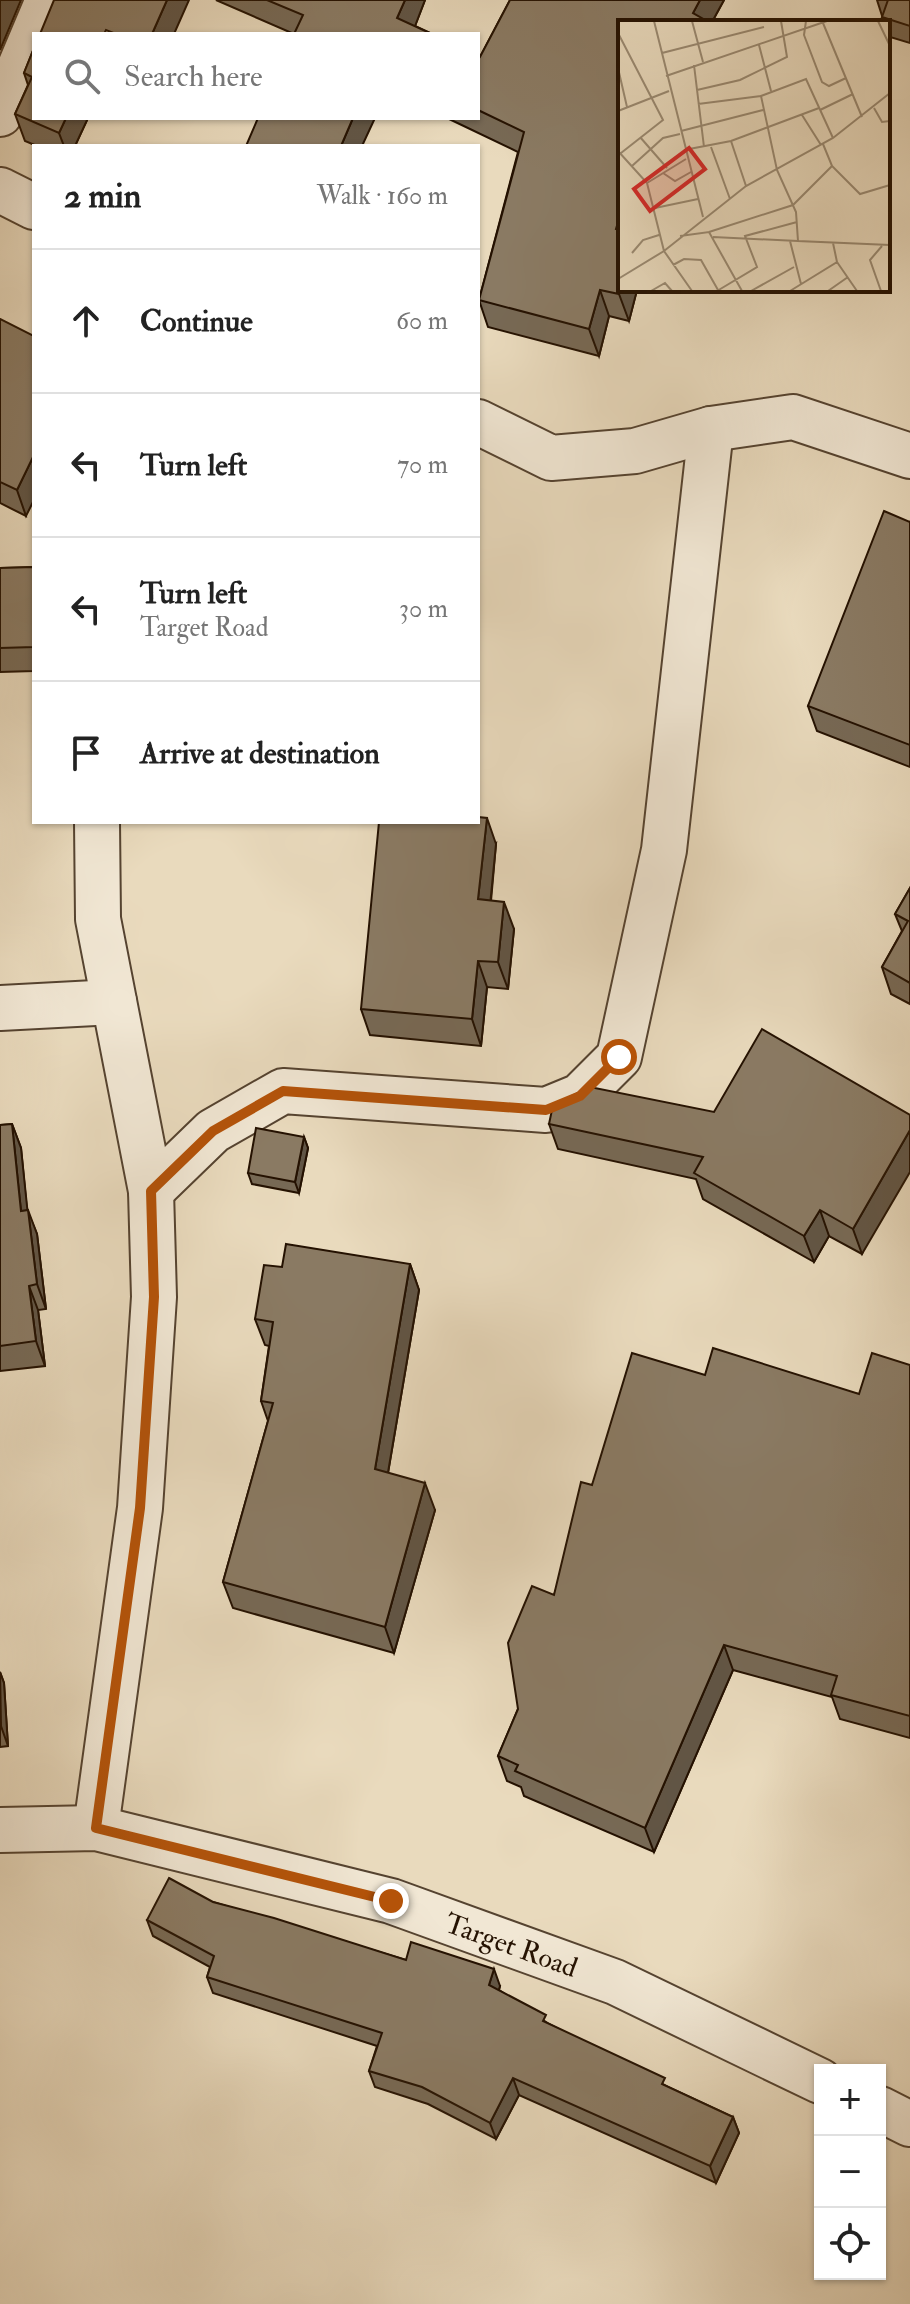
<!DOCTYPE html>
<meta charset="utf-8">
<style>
body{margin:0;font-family:"IM FELL Double Pica",serif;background:#f6f6f6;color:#222}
.controls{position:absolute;right:24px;bottom:24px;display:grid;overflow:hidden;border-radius:0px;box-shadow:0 2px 6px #0004}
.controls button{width:72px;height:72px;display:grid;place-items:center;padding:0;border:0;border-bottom:2px solid #e0e0e0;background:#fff;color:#222;font:40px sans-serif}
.stop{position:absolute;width:24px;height:24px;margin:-18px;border:6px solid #b45309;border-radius:50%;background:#fff}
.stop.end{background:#b45309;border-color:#fff;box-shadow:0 2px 8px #0008}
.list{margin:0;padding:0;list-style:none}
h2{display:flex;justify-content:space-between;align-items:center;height:104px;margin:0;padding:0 32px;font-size:34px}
h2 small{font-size:26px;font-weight:400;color:#767676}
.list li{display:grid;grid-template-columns:52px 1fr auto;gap:24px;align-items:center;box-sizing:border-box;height:144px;padding:0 32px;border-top:2px solid #e0e0e0}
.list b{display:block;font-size:30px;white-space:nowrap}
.list p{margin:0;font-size:26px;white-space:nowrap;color:#767676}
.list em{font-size:26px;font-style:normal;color:#767676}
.icon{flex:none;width:44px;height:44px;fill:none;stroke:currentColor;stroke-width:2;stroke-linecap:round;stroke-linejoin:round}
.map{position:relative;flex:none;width:910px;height:2304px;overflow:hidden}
.search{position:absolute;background:#fff;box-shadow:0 2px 6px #0004;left:32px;top:32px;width:448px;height:88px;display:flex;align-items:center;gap:20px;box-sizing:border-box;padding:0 28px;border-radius:0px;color:#767676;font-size:30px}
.panel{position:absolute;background:#fff;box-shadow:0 2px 6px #0004;left:32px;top:144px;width:448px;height:680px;border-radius:0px}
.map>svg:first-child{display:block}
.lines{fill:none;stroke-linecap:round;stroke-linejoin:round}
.minor-casing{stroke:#554330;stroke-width:48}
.minor{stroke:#f1e7d4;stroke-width:44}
.wall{fill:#776955;stroke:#241101;stroke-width:2}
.shaded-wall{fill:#615545;stroke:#241101;stroke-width:2}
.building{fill:#8a7a63;stroke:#241101;stroke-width:2}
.route{stroke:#b45309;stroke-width:10}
.labels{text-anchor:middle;stroke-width:6;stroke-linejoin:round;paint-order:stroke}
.street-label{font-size:28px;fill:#241101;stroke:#f1e7d4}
.inset-road{fill:none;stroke:#9a8a72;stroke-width:2}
.view{fill:#d62828;fill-opacity:0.15;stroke:#d62828;stroke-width:4}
.inset-edge{fill:none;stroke:#241101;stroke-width:4}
</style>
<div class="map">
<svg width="910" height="2304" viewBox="0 0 910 2304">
<rect width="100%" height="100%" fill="#e9dabd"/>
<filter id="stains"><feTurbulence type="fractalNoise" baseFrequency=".0025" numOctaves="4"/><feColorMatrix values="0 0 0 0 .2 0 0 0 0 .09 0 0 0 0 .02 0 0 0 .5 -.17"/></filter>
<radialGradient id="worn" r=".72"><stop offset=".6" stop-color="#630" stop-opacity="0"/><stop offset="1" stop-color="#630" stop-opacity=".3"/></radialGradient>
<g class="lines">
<defs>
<g id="minor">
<polyline points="0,114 48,0"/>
<polyline points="0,190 34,207"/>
<polyline points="478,422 551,458 635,451 711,429 793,417 910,456"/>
<polyline points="0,1008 114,1002"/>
<polyline points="151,1191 213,1131 283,1091 546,1110 580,1096 619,1057 664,850 711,429"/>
<polyline points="96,1828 140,1508 154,1297 151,1191 98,919 97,822"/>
<path id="s1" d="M0,1830L96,1828L391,1901L615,1982L820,2081"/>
<polyline points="880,2109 910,2124"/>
</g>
</defs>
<use href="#minor" class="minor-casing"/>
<use href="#minor" class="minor"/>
</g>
<g class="wall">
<polygon points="216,0 425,0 415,26 432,34 294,34"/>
<polygon points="510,0 724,0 712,22 620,22 620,290 637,290 629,321 609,316 599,356 488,327 479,300 518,152 447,118 478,118 478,56 480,57"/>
<polygon points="877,0 910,0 910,43 890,37 888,33 888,22 884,22"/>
<polygon points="34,48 88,118 75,146 37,146 25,141 15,114 28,85 24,73"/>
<polygon points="0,319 26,516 0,503"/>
<polygon points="910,522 910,767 817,731 808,706"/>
<polygon points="34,567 34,671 0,672 0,568"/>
<polygon points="496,844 491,901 514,929 508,989 487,987 481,1046 370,1035 361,1009"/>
<polygon points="910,888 910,1004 891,994 882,967 902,931 895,914"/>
<polygon points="714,1112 910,1115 862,1254 829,1236 814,1262 703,1199 696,1179 558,1149 549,1124"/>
<polygon points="12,1124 21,1148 27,1210 37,1234 46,1309 38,1310 45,1366 0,1371 0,1125"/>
<polygon points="304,1137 308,1148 299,1193 252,1184 248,1173"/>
<polygon points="410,1264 419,1290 388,1473 435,1510 394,1653 233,1608 223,1582 268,1421 261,1401 269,1346 265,1345 255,1319 282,1267"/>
<polygon points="910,1365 910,1738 840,1719 832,1697 733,1670 654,1852 524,1796 521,1787 507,1781 498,1756 518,1709 554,1595 592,1485 705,1375 859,1394"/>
<polygon points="0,1672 4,1683 8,1746 0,1747"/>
<polygon points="213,1902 406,1960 500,1986 499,1990 549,2024 668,2087 733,2117 739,2133 716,2183 519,2095 496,2139 428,2104 375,2087 369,2071 377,2046 213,1993 207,1977 210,1967 153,1936 147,1920"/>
</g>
<g class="shaded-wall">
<polygon points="0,0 21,0 0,50"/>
<polygon points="167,0 189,0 174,34 152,34"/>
<polygon points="405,0 425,0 412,34 397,18"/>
<polygon points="700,0 724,0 712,22 696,22 693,13"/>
<polygon points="66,118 88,118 75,146 64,146 59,133"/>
<polygon points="353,118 375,118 362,146 341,146"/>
<polygon points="600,290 609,316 599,356 589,329"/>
<polygon points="620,290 637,290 629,321 619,294"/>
<polygon points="34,455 34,500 26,516 17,490"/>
<polygon points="487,818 496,844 488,926 478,899"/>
<polygon points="504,902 514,929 508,989 498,962"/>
<polygon points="478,961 487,987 481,1046 472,1019"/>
<polygon points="12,1124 21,1148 30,1235 21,1211"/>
<polygon points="910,1130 910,1172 862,1254 853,1229"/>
<polygon points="304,1137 308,1148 299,1193 295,1182"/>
<polygon points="28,1210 37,1234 46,1309 37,1284"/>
<polygon points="820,1210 829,1236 814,1262 804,1236"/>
<polygon points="410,1264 419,1290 384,1496 375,1469"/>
<polygon points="29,1286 38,1310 45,1366 36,1341"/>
<polygon points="425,1483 435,1510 394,1653 385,1627"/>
<polygon points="724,1645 733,1670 654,1852 645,1828"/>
<polygon points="0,1672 4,1683 8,1746 1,1726"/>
<polygon points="494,1969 500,1986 495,2002 489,1985"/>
<polygon points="513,2078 519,2095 496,2139 490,2123"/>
<polygon points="733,2117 739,2133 716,2183 710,2166"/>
</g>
<g class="building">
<polygon points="54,0 167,0 152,34 116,34 106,30 104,34 40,34"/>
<polygon points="267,0 405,0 397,18 432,34 294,34 303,15"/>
<polygon points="510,0 700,0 693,13 707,21 620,22 620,215 616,229 620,230 620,290 619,294 600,290 589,329 479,300 524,132 478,110 478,56 480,57"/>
<polygon points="888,0 910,0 910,26 882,17"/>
<polygon points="34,48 34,118 66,118 59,133 15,114 32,77 24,73"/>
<polygon points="258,118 353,118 341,146 246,146"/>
<polygon points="0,319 34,336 34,455 17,490 0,482"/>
<polygon points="884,511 910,522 910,745 808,706"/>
<polygon points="34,567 34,647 0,648 0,568"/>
<polygon points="478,817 487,818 478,899 504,902 498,962 478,961 472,1019 361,1009 379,822 478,822"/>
<polygon points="910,888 910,983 882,967 908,921 895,914"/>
<polygon points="762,1029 910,1115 910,1130 853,1229 820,1210 804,1236 694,1173 703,1157 549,1124 553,1105 590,1087 714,1112"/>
<polygon points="12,1124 21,1211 28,1210 37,1284 29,1286 36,1341 0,1346 0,1125"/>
<polygon points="256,1128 304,1137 295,1182 248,1173"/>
<polygon points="286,1244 410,1264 375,1469 425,1483 385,1627 223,1582 273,1403 261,1401 273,1322 255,1319 264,1265 282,1267"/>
<polygon points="713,1348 859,1394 872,1353 910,1365 910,1716 831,1695 837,1676 724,1645 645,1828 515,1771 518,1765 498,1756 518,1709 508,1643 532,1586 554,1595 581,1482 592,1485 632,1353 705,1375"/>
<polygon points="169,1878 213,1902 274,1918 406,1960 411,1942 494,1969 489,1985 546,2015 543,2021 665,2078 662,2084 733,2117 710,2166 513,2078 490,2123 422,2087 369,2071 382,2033 207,1977 214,1956 147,1920"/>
</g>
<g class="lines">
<polyline class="route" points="391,1901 96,1828 140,1508 154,1297 151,1191 213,1131 283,1091 546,1110 580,1096 619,1057"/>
</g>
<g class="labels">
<g class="street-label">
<text dy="10" stroke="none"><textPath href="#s1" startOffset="528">Target Road</textPath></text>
</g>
</g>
<g transform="translate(618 20)">
<rect width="272" height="272" fill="#e9dabd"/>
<path class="inset-road" d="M36,1L85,197M74,1L85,42M188,1L186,15L204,62L211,66L228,58M260,1L272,26M205,3L244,97M0,13L45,100L3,133M141,25L153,71M44,33L146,7M76,45L86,127M0,48L9,87M48,56L209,1M79,70L122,60L169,37L163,1M80,84L143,76M256,88L264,102L272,101M202,90L235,74M0,91L51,71M184,95L203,125M63,111L145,90M22,117L49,148M215,118L188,59L143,76L159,150L178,192L180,221L272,225M113,121L128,166M205,124L214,146L242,174L272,165M93,127L112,179M66,130L113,121L201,88M0,131L29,163L46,231L74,271M14,146L45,118L62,114M45,153L57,161L73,152M29,163L68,139M37,188L80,179M91,212L175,185L214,146M62,216L91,212L124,271M95,217L180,221M172,221L183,264M14,233L25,220L41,215M219,242L239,271M55,245L66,239L83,240L100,270M0,259L46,231L128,166L215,118L272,73M33,271L47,263L54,271M99,271L139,247L127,216L179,202M133,271L176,247M172,271L219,242L215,223M210,271L230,257M263,271L252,240L264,226"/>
<path class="view" d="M71,128L87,149L32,191L16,169Z"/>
<rect width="272" height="272" class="inset-edge"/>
</g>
<rect width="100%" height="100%" filter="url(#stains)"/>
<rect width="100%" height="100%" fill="url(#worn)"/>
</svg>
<div class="controls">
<button>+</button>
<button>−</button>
<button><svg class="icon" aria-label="locate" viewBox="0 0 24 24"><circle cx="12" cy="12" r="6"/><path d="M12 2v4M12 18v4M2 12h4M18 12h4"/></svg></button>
</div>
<div class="stop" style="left:619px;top:1057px"></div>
<div class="stop end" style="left:391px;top:1901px"></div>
<div class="search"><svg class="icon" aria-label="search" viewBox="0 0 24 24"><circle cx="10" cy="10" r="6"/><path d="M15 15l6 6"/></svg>Search here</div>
<section class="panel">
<h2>2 min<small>Walk · 160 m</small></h2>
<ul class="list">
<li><svg class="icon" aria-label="ahead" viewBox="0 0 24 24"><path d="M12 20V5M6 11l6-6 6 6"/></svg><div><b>Continue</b></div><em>60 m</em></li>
<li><svg class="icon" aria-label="left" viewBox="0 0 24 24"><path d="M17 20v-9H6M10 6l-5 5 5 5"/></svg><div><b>Turn left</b></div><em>70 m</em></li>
<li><svg class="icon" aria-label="left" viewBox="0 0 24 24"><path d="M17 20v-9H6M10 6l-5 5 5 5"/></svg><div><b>Turn left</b><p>Target Road</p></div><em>30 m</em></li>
<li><svg class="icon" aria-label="arrive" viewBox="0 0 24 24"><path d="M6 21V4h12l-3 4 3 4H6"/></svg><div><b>Arrive at destination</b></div></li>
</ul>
</section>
</div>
